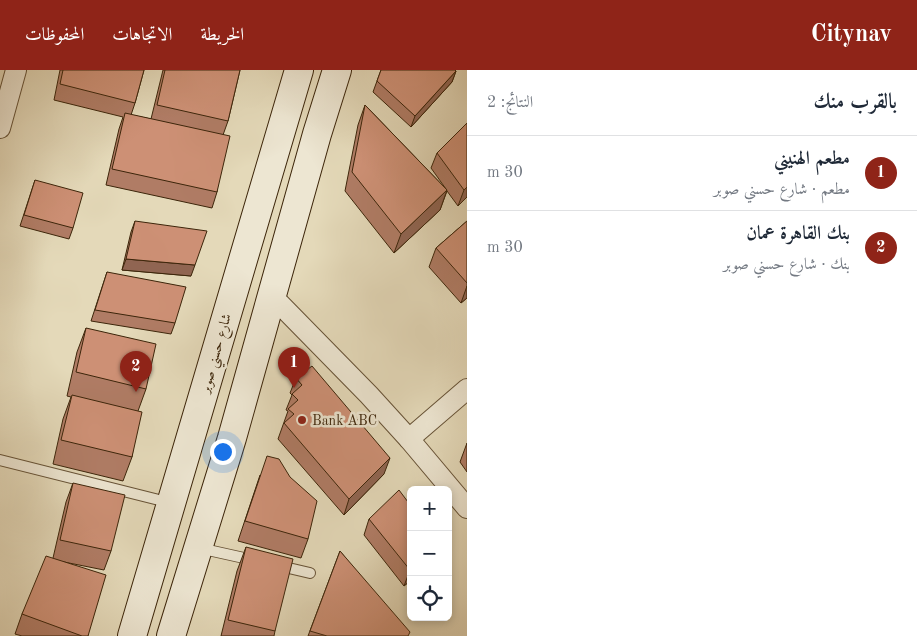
<!DOCTYPE html>
<html lang="ar">
<meta charset="utf-8">
<style>
body{margin:0;font-family:"Old Standard TT",Amiri,serif;background:#f6f6f7;color:#1f2937;direction:rtl}
.controls{position:absolute;right:15px;bottom:15px;display:grid;overflow:hidden;border-radius:8px;box-shadow:0 2px 8px #0003}
.controls button{width:45px;height:45px;display:grid;place-items:center;padding:0;border:0;border-bottom:1px solid #e0e1e3;background:#fff;color:#1f2937;font:25px sans-serif}
.you{position:absolute;left:222px;top:381px;width:18px;height:18px;margin:-12px;border:4px solid #fff;border-radius:50%;background:#1a73e8;box-shadow:0 0 0 8px #1a73e833}
.badge{display:grid;place-items:center;width:32px;height:32px;border-radius:50%;background:#8f2418;color:#fff;font-size:16px;font-weight:700}
.pin{position:absolute;translate:-50% -41px;filter:drop-shadow(0 1px 2px #0008)}
.pin::after{content:'';position:absolute;top:26px;width:18px;height:15px;background:inherit;clip-path:polygon(0 0,100% 0,50% 100%)}
.list{margin:0;padding:0;list-style:none}
h2{display:flex;justify-content:space-between;align-items:center;height:65px;margin:0;padding:0 20px;font-size:21px}
h2 small{font-size:16px;font-weight:400;color:#747a83}
.list li{display:grid;grid-template-columns:32px 1fr auto;gap:15px;align-items:center;box-sizing:border-box;height:75px;padding:0 20px;border-top:1px solid #e0e1e3}
.list b{display:block;font-size:19px;white-space:nowrap}
.list p{margin:0;font-size:16px;white-space:nowrap;color:#747a83}
.list em{font-size:16px;font-style:normal;color:#747a83}
.icon{flex:none;width:28px;height:28px;fill:none;stroke:currentColor;stroke-width:2;stroke-linecap:round;stroke-linejoin:round}
.map{position:relative;flex:none;width:467px;height:566px;overflow:hidden;direction:ltr}
header{display:flex;align-items:center;gap:30px;box-sizing:border-box;height:70px;padding:0 25px;background:#8f2418;color:#fff}
header strong{font-size:24px}
nav{display:flex;gap:28px;margin-inline-start:auto;font-size:18px}
main{display:flex}
aside{flex:1;background:#fff}
.map>svg:first-child{display:block}
.lines{fill:none;stroke-linecap:round;stroke-linejoin:round}
.lane-casing{stroke:#665236;stroke-width:12}
.street-casing{stroke:#665236;stroke-width:22}
.secondary-casing{stroke:#3c250a;stroke-width:30}
.lane{stroke:#ede6d2;stroke-width:10}
.street{stroke:#ede6d2;stroke-width:20}
.secondary{stroke:#ede6d2;stroke-width:28}
.wall{fill:#b07c65;stroke:#3c250a}
.shaded-wall{fill:#906552;stroke:#3c250a}
.building{fill:#cd9075;stroke:#3c250a}
.poi-dot{fill:#8f2418;stroke:#ede6d2;stroke-width:2}
.labels{text-anchor:middle;stroke-width:5;stroke-linejoin:round;paint-order:stroke}
.street-label{font-size:14px;fill:#3c250a;stroke:#ede6d2}
.poi-label{font-size:14px;fill:#3c250a;stroke:#ede6d2;text-anchor:start}
</style>
<header>
<strong>Citynav</strong>
<nav><a>الخريطة</a><a>الاتجاهات</a><a>المحفوظات</a></nav>
</header>
<main>
<aside>
<h2>بالقرب منك<small>النتائج: 2</small></h2>
<ul class="list">
<li><span class="badge">1</span><div><b>مطعم الهنيني</b><p>مطعم · شارع حسني صوبر</p></div><em>30 m</em></li>
<li><span class="badge">2</span><div><b>بنك القاهرة عمان</b><p>بنك · شارع حسني صوبر</p></div><em>30 m</em></li>
</ul>
</aside>
<div class="map">
<svg width="467" height="566" viewBox="0 0 467 566">
<rect width="100%" height="100%" fill="#e4d9b9"/>
<filter id="stains"><feTurbulence type="fractalNoise" baseFrequency=".004" numOctaves="4"/><feColorMatrix values="0 0 0 0 .2 0 0 0 0 .09 0 0 0 0 .02 0 0 0 .5 -.17"/></filter>
<radialGradient id="worn" r=".72"><stop offset=".6" stop-color="#630" stop-opacity="0"/><stop offset="1" stop-color="#630" stop-opacity=".3"/></radialGradient>
<g class="lines">
<defs>
<g id="lane">
<polyline points="0,390 171,433"/>
<polyline points="199,478 253,490"/>
<polyline points="280,496 310,503"/>
</g>
<g id="street">
<polyline points="0,58 16,0"/>
<polyline points="271,225 369,325 409,369 467,438"/>
<polyline points="409,369 467,319"/>
</g>
<g id="secondary">
<polyline points="132,566 299,0"/>
<polyline points="171,566 232,368 317,64 337,0"/>
</g>
</defs>
<use href="#lane" class="lane-casing"/>
<use href="#street" class="street-casing"/>
<use href="#secondary" class="secondary-casing"/>
<use href="#lane" class="lane"/>
<use href="#street" class="street"/>
<use href="#secondary" class="secondary"/>
</g>
<g class="wall">
<polygon points="60,0 144,0 135,33 131,45 151,49 163,0 240,0 228,51 223,65 217,122 212,138 106,115 119,59 123,47 54,30"/>
<polygon points="381,0 455,0 456,1 452,12 411,57 373,22"/>
<polygon points="365,35 446,119 431,98 437,83 467,53 467,127 458,136 447,121 440,140 394,183 345,121 358,55"/>
<polygon points="35,110 73,158 69,169 20,156"/>
<polygon points="135,151 191,206 122,200 131,162"/>
<polygon points="467,151 467,228 461,233 429,197 436,178"/>
<polygon points="107,202 175,253 171,264 91,251"/>
<polygon points="86,258 146,319 138,341 132,387 123,411 53,394 63,349 71,327 67,326 77,282"/>
<polygon points="296,308 384,404 344,445 278,369 288,341 286,340 292,325 290,323"/>
<polygon points="467,373 467,402 460,392"/>
<polygon points="260,405 308,469 301,488 238,471"/>
<polygon points="73,413 111,481 104,500 64,492 88,566 22,566 15,564 22,544 53,488 66,432"/>
<polygon points="411,436 411,510 404,516 364,465 369,449"/>
<polygon points="246,477 275,561 274,566 221,566 237,501"/>
<polygon points="340,481 408,566 308,566"/>
</g>
<g class="shaded-wall">
<polygon points="456,1 452,12 411,57 415,46"/>
<polygon points="467,117 467,127 458,136 464,120"/>
<polygon points="447,120 440,140 394,183 401,164"/>
<polygon points="126,189 195,195 191,206 122,200"/>
<polygon points="467,216 467,228 461,233"/>
<polygon points="390,388 384,404 344,445 349,429"/>
<polygon points="411,499 411,510 404,516 410,500"/>
</g>
<g class="building">
<polygon points="63,0 144,0 135,33 60,14"/>
<polygon points="165,0 240,0 228,51 157,35"/>
<polygon points="381,0 455,0 456,1 415,46 377,11"/>
<polygon points="365,35 447,120 401,164 352,102"/>
<polygon points="125,43 230,66 217,122 112,99"/>
<polygon points="467,53 467,117 464,120 437,83"/>
<polygon points="35,110 83,123 73,158 24,145"/>
<polygon points="135,151 207,161 195,195 126,189"/>
<polygon points="467,151 467,213 436,178"/>
<polygon points="107,202 186,217 175,253 95,240"/>
<polygon points="86,258 156,274 146,319 76,302"/>
<polygon points="312,296 390,388 349,429 284,353 294,344 288,339 298,330 292,324 302,315 296,308"/>
<polygon points="72,325 142,342 132,387 61,370"/>
<polygon points="267,386 279,389 290,407 317,431 308,469 245,451"/>
<polygon points="73,413 125,425 111,481 60,470"/>
<polygon points="399,420 411,436 411,499 410,500 369,449"/>
<polygon points="246,477 293,489 275,561 228,550"/>
<polygon points="340,481 410,562 408,566 327,566 310,561"/>
<polygon points="46,486 106,505 88,566 82,566 22,544"/>
</g>
<circle class="poi-dot" cx="302" cy="350" r="5"/>
<g class="labels">
<g class="street-label">
<text transform="translate(215 283) rotate(-74)" y="5">شارع حسني صوبر</text>
</g>
<g class="poi-label">
<text x="312" y="355">Bank ABC</text>
</g>
</g>
<rect width="100%" height="100%" filter="url(#stains)"/>
<rect width="100%" height="100%" fill="url(#worn)"/>
</svg>
<div class="controls">
<button>+</button>
<button>−</button>
<button><svg class="icon" aria-label="locate" viewBox="0 0 24 24"><circle cx="12" cy="12" r="6"/><path d="M12 2v4M12 18v4M2 12h4M18 12h4"/></svg></button>
</div>
<div class="you"></div>
<div class="pin badge" style="left:294px;top:318px">1</div>
<div class="pin badge" style="left:136px;top:322px">2</div>
</div>
</main>
